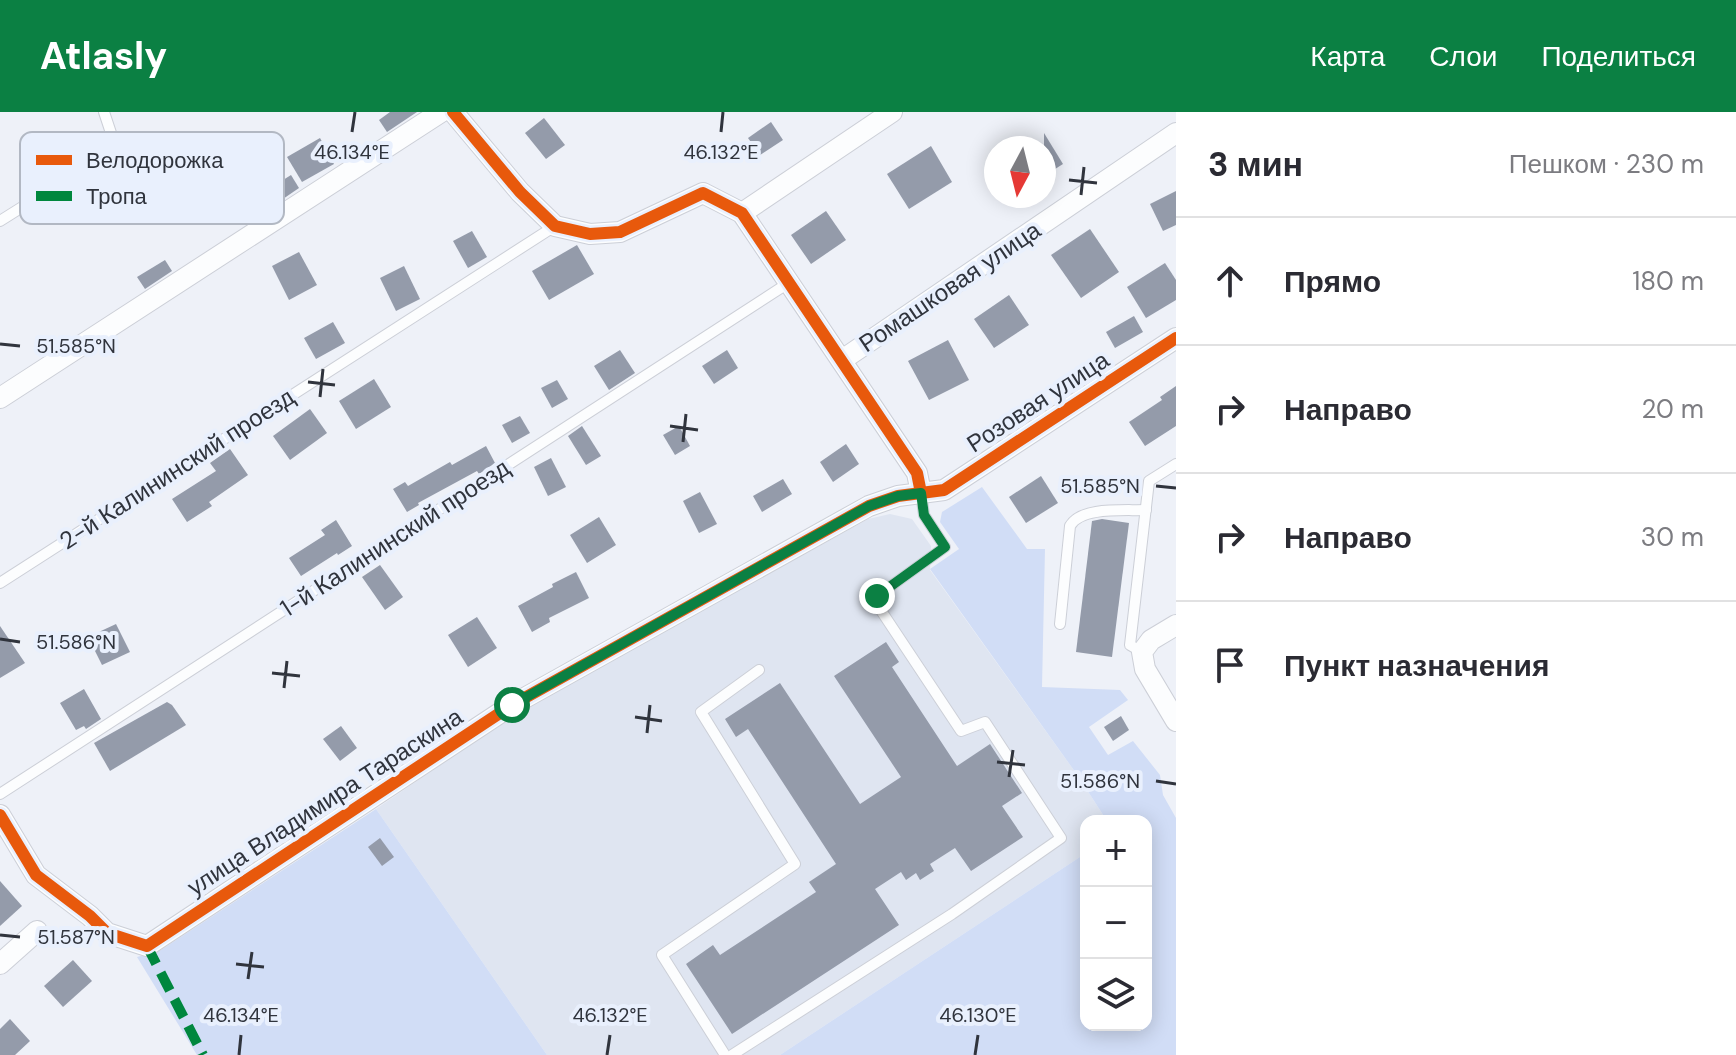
<!DOCTYPE html>
<html lang="ru">
<meta charset="utf-8">
<style>
body{margin:0;font-family:"DM Sans",sans-serif;background:#f7f7f7;color:#2b2b33}
.controls{position:absolute;right:24px;bottom:24px;display:grid;overflow:hidden;border-radius:16px;box-shadow:0 4px 20px #0003}
.controls button{width:72px;height:72px;display:grid;place-items:center;padding:0;border:0;border-bottom:2px solid #e1e1e2;background:#fff;color:#2b2b33;font:40px sans-serif}
.compass{position:absolute;left:984px;top:24px;width:72px;height:72px;border-radius:50%;background:#fff;box-shadow:0 4px 20px #0003;rotate:187deg}
.stop{position:absolute;width:24px;height:24px;margin:-18px;border:6px solid #0b8043;border-radius:50%;background:#fff}
.stop.end{background:#0b8043;border-color:#fff;box-shadow:0 2px 8px #0008}
.list{margin:0;padding:0;list-style:none}
h2{display:flex;justify-content:space-between;align-items:center;height:104px;margin:0;padding:0 32px;font-size:34px}
h2 small{font-size:26px;font-weight:400;color:#7c7c81}
.list li{display:grid;grid-template-columns:52px 1fr auto;gap:24px;align-items:center;box-sizing:border-box;height:128px;padding:0 32px;border-top:2px solid #e1e1e2}
.list b{display:block;font-size:30px;white-space:nowrap}
.list em{font-size:26px;font-style:normal;color:#7c7c81}
.icon{flex:none;width:44px;height:44px;fill:none;stroke:currentColor;stroke-width:2;stroke-linecap:round;stroke-linejoin:round}
.map{position:relative;flex:none;width:1176px;height:943px;overflow:hidden}
header{display:flex;align-items:center;gap:48px;box-sizing:border-box;height:112px;padding:0 40px;background:#0b8043;color:#fff}
header strong{font-size:38px}
nav{display:flex;gap:44px;margin-inline-start:auto;font-size:28px}
main{display:flex}
aside{flex:1;background:#fff}
.map>svg:first-child{display:block}
.built{fill:#dfe5f1}
.green{fill:#d1ddf6}
.building{fill:#949baa}
.lines{fill:none;stroke-linecap:round;stroke-linejoin:round}
.lane-casing{stroke:#cccfd7;stroke-width:12}
.street-casing{stroke:#cccfd7;stroke-width:22}
.lane{stroke:#fcfdfe;stroke-width:10}
.street{stroke:#fcfdfe;stroke-width:20}
.quiet{stroke:#00873e;stroke-width:10;stroke-dasharray:20 10;stroke-linecap:butt}
.cycleway-casing{stroke:#e9f0fd;stroke-width:17}
.cycleway{stroke:#e8590c;stroke-width:12}
.route{stroke:#0b8043;stroke-width:10}
.ticks{fill:none;stroke:#30343d;stroke-width:3}
.labels{text-anchor:middle;stroke-width:8;stroke-linejoin:round;paint-order:stroke}
.street-label{font-size:24px;fill:#30343d;stroke:#e9f0fd}
.key{fill:#e9f0fd;stroke:#b2b8c3;stroke-width:2}
.key-label{font-size:22px;fill:#30343d}
.ticks-label{font-size:20px;text-anchor:middle;fill:#30343d;stroke:#e9f0fd;stroke-width:8;stroke-linejoin:round;paint-order:stroke}
</style>
<header>
<strong>Atlasly</strong>
<nav><a>Карта</a><a>Слои</a><a>Поделиться</a></nav>
</header>
<main>
<div class="map">
<svg width="1176" height="943" viewBox="0 0 1176 943">
<rect width="100%" height="100%" fill="#eef1f8"/>
<polygon class="built" points="890,402 912,407 931,434 930,458 1078,664 1107,709 1086,709 1086,741 780,943 547,943 376,697 516,601 868,407"/>
<g class="green">
<polygon points="982,375 1027,437 1045,437 1042,575 1120,578 1128,588 1089,615 1108,643 1133,629 1160,663 1163,683 1176,706 1176,943 780,943 1086,741 1086,913 1146,913 1146,709 1107,709 1078,664 930,457 959,437 940,410 942,400"/>
<polygon points="376,697 547,943 197,943 137,845 161,838"/>
</g>
<g class="building">
<polygon points="390,0 417,0 387,20 379,8"/>
<polygon points="544,6 565,33 546,47 525,21"/>
<polygon points="771,10 783,28 760,43 748,26"/>
<polygon points="1044,21 1063,52 1044,64"/>
<polygon points="320,26 334,52 302,70 287,45"/>
<polygon points="931,34 952,70 909,97 887,62"/>
<polygon points="291,63 299,76 280,89 272,75"/>
<polygon points="1176,79 1176,113 1163,119 1150,92"/>
<polygon points="826,99 846,128 811,152 791,123"/>
<polygon points="1090,117 1119,160 1081,186 1051,143"/>
<polygon points="472,119 487,145 468,156 453,129"/>
<polygon points="577,133 594,162 549,188 532,159"/>
<polygon points="299,140 317,173 289,188 272,154"/>
<polygon points="165,148 172,159 145,177 137,165"/>
<polygon points="1165,151 1176,168 1176,188 1146,206 1127,175"/>
<polygon points="404,154 420,187 396,199 380,166"/>
<polygon points="1009,183 1029,213 994,236 974,207"/>
<polygon points="1134,204 1143,220 1115,236 1106,220"/>
<polygon points="333,210 345,231 316,247 304,226"/>
<polygon points="948,228 969,268 929,288 908,249"/>
<polygon points="620,238 635,261 609,278 594,254"/>
<polygon points="727,238 738,256 714,272 702,254"/>
<polygon points="374,267 391,295 356,317 339,289"/>
<polygon points="557,268 568,287 552,296 541,276"/>
<polygon points="1176,274 1176,314 1145,334 1129,310 1162,288 1160,285"/>
<polygon points="310,297 327,321 290,348 273,324"/>
<polygon points="520,304 530,321 512,331 502,313"/>
<polygon points="582,314 601,344 586,353 568,324"/>
<polygon points="679,314 690,334 675,343 663,323"/>
<polygon points="846,332 859,352 833,370 820,350"/>
<polygon points="486,334 495,351 479,362 477,359 418,391 419,393 407,400 393,377 405,370 408,374 450,350 452,353"/>
<polygon points="230,337 248,363 209,390 212,394 187,410 172,387 216,359 210,351"/>
<polygon points="551,346 566,375 548,384 534,355"/>
<polygon points="1041,364 1058,391 1026,411 1009,385"/>
<polygon points="783,367 792,382 762,400 753,384"/>
<polygon points="700,380 717,412 699,421 683,389"/>
<polygon points="599,405 616,433 587,451 570,423"/>
<polygon points="1102,407 1129,411 1112,545 1076,540 1092,409"/>
<polygon points="336,408 352,434 338,443 337,441 301,464 289,446 325,423 321,418"/>
<polygon points="380,453 403,485 385,498 362,465"/>
<polygon points="576,460 589,486 549,506 550,510 532,520 518,494 553,475 552,472"/>
<polygon points="477,505 497,536 468,555 448,523"/>
<polygon points="116,512 130,540 102,553 88,525"/>
<polygon points="0,514 25,551 0,566"/>
<polygon points="886,530 899,550 892,555 957,654 990,632 1022,681 1002,694 1023,725 971,759 955,736 930,752 934,759 920,768 916,761 906,768 901,760 875,777 899,813 732,922 686,852 713,833 720,843 816,780 809,770 836,752 748,617 736,625 725,607 780,571 860,692 901,665 834,564"/>
<polygon points="84,577 101,607 86,617 84,614 76,618 60,591"/>
<polygon points="167,590 172,593 186,613 110,659 94,631"/>
<polygon points="1121,604 1129,618 1113,629 1104,615"/>
<polygon points="341,614 357,636 340,649 323,627"/>
<polygon points="380,726 394,745 382,754 368,735"/>
<polygon points="0,769 22,794 0,814"/>
<polygon points="73,848 92,869 63,895 44,874"/>
<polygon points="10,907 30,929 15,943 0,943 0,917"/>
</g>
<g class="lines">
<defs>
<g id="lane">
<polyline points="0,109 116,36 104,0"/>
<polyline points="0,471 555,114"/>
<path d="M1060,512L1070,414C1081,394 1126,399 1146,398"/>
<polyline points="1142,540 1130,533 1149,369 1176,352"/>
<polyline points="0,682 790,170"/>
<polyline points="725,943 662,843 795,752 701,600 759,558"/>
<polyline points="732,943 952,802 1061,726 985,610 961,619 882,500 877,484 945,435 924,403 921,381"/>
</g>
<g id="street">
<polyline points="453,0 520,80 555,114 590,122 620,120 703,81 742,101 917,361 921,381"/>
<polyline points="742,101 892,0"/>
<polyline points="842,248 1176,21"/>
<polyline points="0,286 441,0"/>
<polyline points="1176,513 1151,528 1142,540 1145,557 1176,609"/>
<polyline points="0,703 36,763 90,804 107,821 147,834 512,593 869,394 898,384 944,378 1176,226"/>
<polyline points="0,852 37,819"/>
</g>
</defs>
<use href="#lane" class="lane-casing"/>
<use href="#street" class="street-casing"/>
<use href="#lane" class="lane"/>
<use href="#street" class="street"/>
<polyline class="quiet" points="147,834 203,943"/>
<defs>
<g id="cycleway">
<polyline points="453,0 520,80 555,114 590,122 620,120 703,81 742,101 917,361 921,381"/>
<polyline points="0,703 36,763 90,804 107,821 147,834 512,593 869,394 898,384 944,378 1176,226"/>
</g>
</defs>
<use href="#cycleway" class="cycleway-casing"/>
<use href="#cycleway" class="cycleway"/>
</g>
<g class="lines">
<polyline class="route" points="512,593 869,394 898,384 921,381 924,403 945,435 877,484"/>
</g>
<path class="ticks" d="M352,20L355,0M721,20L723,0M1069,68L1097,71M1081,83L1084,55M0,232L20,234M308,270L335,273M320,285L323,257M670,314L698,318M683,330L686,302M1156,374L1176,376M0,527L20,530M272,561L300,564M284,576L287,549M635,605L662,609M647,621L650,593M997,650L1025,653M1009,665L1013,638M1156,669L1176,672M0,823L20,825M236,852L264,855M248,867L252,840M239,943L241,923M607,943L610,923M975,943L978,923"/>
<g class="labels">
<g class="street-label">
<text transform="translate(950 175) rotate(-34)" y="8">Ромашковая улица</text>
<text transform="translate(1038 290) rotate(-33)" y="8">Розовая улица</text>
<text transform="translate(177 357) rotate(-33)" y="8">2-й Калининский проезд</text>
<text transform="translate(395 426) rotate(-33)" y="8">1-й Калининский проезд</text>
<text transform="translate(325 690) rotate(-33)" y="8">улица Владимира Тараскина</text>
</g>
</g>
<rect x="20" y="20" width="264" height="92" rx="12" class="key"/>
<rect x="36" y="43" width="36" height="10" fill="#e8590c"/>
<rect x="36" y="79" width="36" height="10" fill="#00873e"/>
<g class="key-label">
<text x="86" y="56">Велодорожка</text>
<text x="86" y="92">Тропа</text>
</g>
<g class="ticks-label">
<text x="352" y="47">46.134°E</text>
<text x="721" y="47">46.132°E</text>
<text x="76" y="241">51.585°N</text>
<text x="1100" y="381">51.585°N</text>
<text x="76" y="537">51.586°N</text>
<text x="1100" y="676">51.586°N</text>
<text x="76" y="832">51.587°N</text>
<text x="241" y="910">46.134°E</text>
<text x="610" y="910">46.132°E</text>
<text x="978" y="910">46.130°E</text>
</g>
</svg>
<div class="controls">
<button>+</button>
<button>−</button>
<button><svg class="icon" aria-label="layers" viewBox="0 0 24 24"><path d="M12 4l9 5-9 5-9-5zM3 14l9 5 9-5"/></svg></button>
</div>
<svg class="compass" viewBox="-18 -18 36 36"><path d="M0-13l5 13h-10z" fill="#e53935"/><path d="M0 13l5-13h-10z" fill="#7c7c81"/></svg>
<div class="stop" style="left:512px;top:593px"></div>
<div class="stop end" style="left:877px;top:484px"></div>
</div>
<aside>
<h2>3 мин<small>Пешком · 230 m</small></h2>
<ul class="list">
<li><svg class="icon" aria-label="ahead" viewBox="0 0 24 24"><path d="M12 20V5M6 11l6-6 6 6"/></svg><div><b>Прямо</b></div><em>180 m</em></li>
<li><svg class="icon" aria-label="right" viewBox="0 0 24 24"><path d="M7 20v-9h11M14 6l5 5-5 5"/></svg><div><b>Направо</b></div><em>20 m</em></li>
<li><svg class="icon" aria-label="right" viewBox="0 0 24 24"><path d="M7 20v-9h11M14 6l5 5-5 5"/></svg><div><b>Направо</b></div><em>30 m</em></li>
<li><svg class="icon" aria-label="arrive" viewBox="0 0 24 24"><path d="M6 21V4h12l-3 4 3 4H6"/></svg><div><b>Пункт назначения</b></div></li>
</ul>
</aside>
</main>
